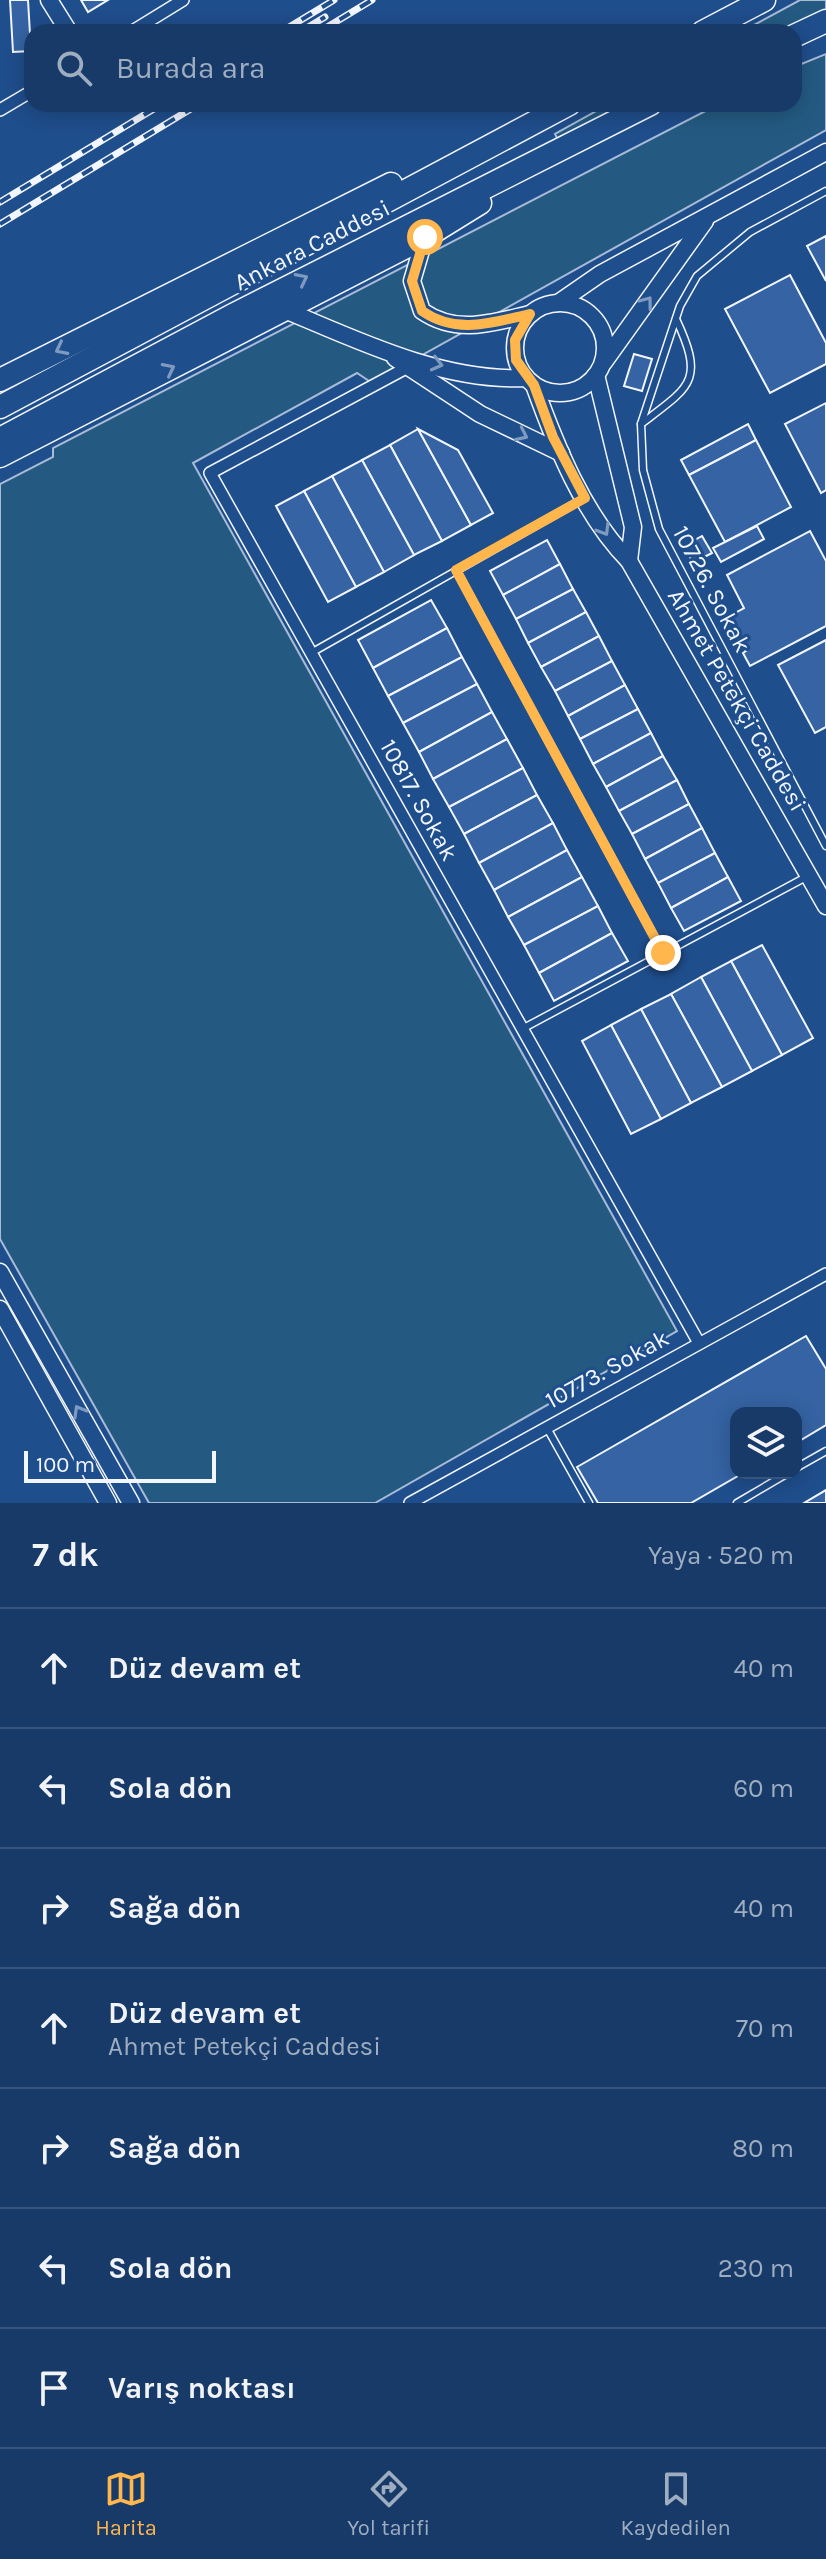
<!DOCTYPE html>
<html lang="tr">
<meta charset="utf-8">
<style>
body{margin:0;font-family:Karla,sans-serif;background:#244571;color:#f1f3f6}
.controls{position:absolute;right:24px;bottom:24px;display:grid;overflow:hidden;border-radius:16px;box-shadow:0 4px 20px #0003}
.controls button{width:72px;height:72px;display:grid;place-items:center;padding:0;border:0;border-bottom:2px solid #36547d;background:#173a69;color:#f1f3f6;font:40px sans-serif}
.scale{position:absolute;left:24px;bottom:20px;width:192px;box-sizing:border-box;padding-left:8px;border:4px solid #f2f6ff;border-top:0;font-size:22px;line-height:28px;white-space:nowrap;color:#f2f6ff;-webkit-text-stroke:6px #1f4e8c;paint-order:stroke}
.stop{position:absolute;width:24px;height:24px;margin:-18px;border:6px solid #ffb74d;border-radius:50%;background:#fff}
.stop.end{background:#ffb74d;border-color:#fff;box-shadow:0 2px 8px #0008}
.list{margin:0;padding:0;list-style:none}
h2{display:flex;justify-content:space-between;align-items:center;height:104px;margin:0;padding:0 32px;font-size:34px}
h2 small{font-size:26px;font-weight:400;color:#9eadc0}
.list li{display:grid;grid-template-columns:52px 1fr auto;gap:24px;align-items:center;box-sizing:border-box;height:120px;padding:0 32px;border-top:2px solid #36547d}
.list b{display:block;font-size:30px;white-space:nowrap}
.list p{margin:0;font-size:26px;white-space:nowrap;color:#9eadc0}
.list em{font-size:26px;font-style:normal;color:#9eadc0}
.icon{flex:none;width:44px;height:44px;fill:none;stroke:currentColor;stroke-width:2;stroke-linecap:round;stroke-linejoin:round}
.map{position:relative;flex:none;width:826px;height:1503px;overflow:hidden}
.search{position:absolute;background:#173a69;box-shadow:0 4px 20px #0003;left:24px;right:24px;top:24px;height:88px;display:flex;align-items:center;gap:20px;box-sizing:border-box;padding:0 28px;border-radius:24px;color:#9eadc0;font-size:30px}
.sheet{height:944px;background:#173a69}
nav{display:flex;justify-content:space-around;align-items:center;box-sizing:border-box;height:112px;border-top:2px solid #36547d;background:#173a69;font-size:22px;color:#9eadc0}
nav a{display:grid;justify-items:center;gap:4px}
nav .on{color:#ffb74d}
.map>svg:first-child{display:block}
.green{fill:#245a82;stroke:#a8bbd7;stroke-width:2}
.building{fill:#3563a3;stroke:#f2f6ff;stroke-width:2}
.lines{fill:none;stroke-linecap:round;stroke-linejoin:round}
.lane-casing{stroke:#f2f6ff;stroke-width:9}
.street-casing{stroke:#f2f6ff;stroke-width:14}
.secondary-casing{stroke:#f2f6ff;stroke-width:19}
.highway-casing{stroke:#f2f6ff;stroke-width:25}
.lane{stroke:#1f4e8c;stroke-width:6}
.street{stroke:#1f4e8c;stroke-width:11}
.secondary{stroke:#1f4e8c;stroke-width:16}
.highway{stroke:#1f4e8c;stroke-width:22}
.rail-casing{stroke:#f2f6ff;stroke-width:7}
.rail{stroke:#1f4e8c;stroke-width:4;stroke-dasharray:12;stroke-linecap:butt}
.oneway{stroke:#7e9ac0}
.route{stroke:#ffb74d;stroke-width:10}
.labels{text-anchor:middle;stroke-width:6;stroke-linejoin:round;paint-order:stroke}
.street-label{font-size:24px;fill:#f2f6ff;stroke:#1f4e8c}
</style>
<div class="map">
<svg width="826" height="1503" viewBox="0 0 826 1503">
<rect width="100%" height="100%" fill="#1f4e8c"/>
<g class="green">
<polygon points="800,0 826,0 826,17 794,32 741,32"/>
<polygon points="826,54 826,130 379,379 369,381 357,373 193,463 677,1331 375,1503 149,1503 0,1239 0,484 53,457 53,448 719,104 794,104 794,67"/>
<polygon points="609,104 649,104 562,148 555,134"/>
</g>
<g class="building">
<polygon points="10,0 28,0 31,51 13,52"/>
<polygon points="81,0 108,0 88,12"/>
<polygon points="826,236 826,281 807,246"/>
<polygon points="790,275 826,343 826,364 770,393 725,309"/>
<polygon points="634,354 652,359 642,391 624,386"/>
<polygon points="826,403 826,490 821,493 785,424"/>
<polygon points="748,424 756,440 689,475 681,460"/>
<polygon points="418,429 471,525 442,541 390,445"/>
<polygon points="418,429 458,450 493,513 471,525"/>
<polygon points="756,440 791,507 725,542 689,475"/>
<polygon points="390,445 442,541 414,555 362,460"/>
<polygon points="362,460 414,555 384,572 332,476"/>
<polygon points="332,476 384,572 356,587 304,491"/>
<polygon points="304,491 356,587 328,602 276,506"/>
<polygon points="757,526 764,539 721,562 713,548"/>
<polygon points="810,531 826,561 826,626 750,666 743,653 746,651 728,617 744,608 727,575"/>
<polygon points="702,536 712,553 693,563 684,546"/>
<polygon points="547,540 560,564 503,595 490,571"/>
<polygon points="560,564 573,589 516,619 503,595"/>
<polygon points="573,589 586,612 528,643 516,619"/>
<polygon points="431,600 447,628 373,668 358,640"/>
<polygon points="586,612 599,636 541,667 528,643"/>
<polygon points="447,628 462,657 388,696 373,668"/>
<polygon points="599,636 612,661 555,691 541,667"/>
<polygon points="826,640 826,727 815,733 778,665"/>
<polygon points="462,657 477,684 403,723 388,696"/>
<polygon points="612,661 625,685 568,716 555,691"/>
<polygon points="477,684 492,712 419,752 403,723"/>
<polygon points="625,685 638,709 580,739 568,716"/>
<polygon points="638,709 651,733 593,764 580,739"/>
<polygon points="492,712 507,739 433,779 419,752"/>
<polygon points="651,733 663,756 606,787 593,764"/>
<polygon points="507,739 523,768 449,807 433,779"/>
<polygon points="663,756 677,780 619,811 606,787"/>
<polygon points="523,768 537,795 464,834 449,807"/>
<polygon points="677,780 689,804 632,834 619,811"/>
<polygon points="537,795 553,823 479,863 464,834"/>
<polygon points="689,804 702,828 645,859 632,834"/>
<polygon points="553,823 567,850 494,890 479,863"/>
<polygon points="702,828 715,853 658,883 645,859"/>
<polygon points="567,850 582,877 508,917 494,890"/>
<polygon points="715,853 728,877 671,908 658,883"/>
<polygon points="582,877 598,906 524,945 508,917"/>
<polygon points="728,877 741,901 684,931 671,908"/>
<polygon points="598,906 612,933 539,973 524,945"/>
<polygon points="612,933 628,961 554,1001 539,973"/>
<polygon points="762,945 813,1038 782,1055 731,961"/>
<polygon points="731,961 782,1055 752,1071 701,977"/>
<polygon points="701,977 752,1071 722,1087 671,994"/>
<polygon points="671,994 722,1087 691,1103 641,1009"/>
<polygon points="641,1009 691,1103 661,1119 611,1025"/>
<polygon points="611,1025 661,1119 631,1134 582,1041"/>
<polygon points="806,1336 826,1369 826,1425 796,1443 796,1413 736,1413 736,1473 743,1473 691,1503 598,1503 577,1467"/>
<polygon points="826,1490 826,1503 804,1503"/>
</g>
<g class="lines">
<defs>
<g id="lane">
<polyline points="826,191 750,232 697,276 680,306 641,424 643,470 659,529 826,846"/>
<path d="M641,424C691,386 705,381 676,319"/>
<polyline points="456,570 663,953"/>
<polyline points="311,653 583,499"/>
<polyline points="522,1029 808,876"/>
<polyline points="547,1428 589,1503"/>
<polyline points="796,1468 826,1451"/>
<polyline points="737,1503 788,1473"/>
</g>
<g id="street">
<polyline points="131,32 183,0"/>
<polyline points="0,110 32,91"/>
<polyline points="408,367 210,473 699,1343"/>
<polyline points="410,1503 826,1274"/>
</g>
<g id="secondary">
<polyline points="49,0 69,32"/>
<path d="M425,237L412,281L422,311C457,335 491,323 530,314"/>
<polyline points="558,303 600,274 826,152"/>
<circle cx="560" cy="348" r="45"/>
<path d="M285,310C359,341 443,382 526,378"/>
<polyline points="395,358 480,414 561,453"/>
<polyline points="604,362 705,221"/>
<polyline points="596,375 633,527 629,561"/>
<path d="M534,385C556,446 583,514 629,561L826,906"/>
<polyline points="0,1272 131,1503"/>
<polyline points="0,1309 108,1503"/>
</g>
<g id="highway">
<polyline points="703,32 764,0"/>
<polyline points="794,36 826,21"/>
<polyline points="0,380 391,184"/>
<polyline points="0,407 569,104"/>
<polyline points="0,439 233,315 650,104"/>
<polyline points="0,456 425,237 480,203"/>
</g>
</defs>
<use href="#lane" class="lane-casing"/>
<use href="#street" class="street-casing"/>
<use href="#secondary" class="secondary-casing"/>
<use href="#highway" class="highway-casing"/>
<use href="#lane" class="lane"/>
<use href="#street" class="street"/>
<use href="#secondary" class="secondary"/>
<use href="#highway" class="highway"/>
<defs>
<g id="rail">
<polyline points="281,32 334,0"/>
<polyline points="300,32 325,17"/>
<polyline points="319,32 372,0"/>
<polyline points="0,202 162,104"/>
<polyline points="0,224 199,104"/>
</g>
</defs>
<use href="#rail" class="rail-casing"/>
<use href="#rail" class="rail"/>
</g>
<defs><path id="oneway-chevron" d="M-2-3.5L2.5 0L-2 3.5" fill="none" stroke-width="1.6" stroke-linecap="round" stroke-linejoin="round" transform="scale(2)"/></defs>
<g class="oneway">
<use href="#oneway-chevron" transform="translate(302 279) rotate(-27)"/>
<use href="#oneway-chevron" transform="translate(647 302) rotate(-53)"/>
<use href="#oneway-chevron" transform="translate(61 349) rotate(153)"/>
<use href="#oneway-chevron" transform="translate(437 364) rotate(14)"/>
<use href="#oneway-chevron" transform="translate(169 369) rotate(-27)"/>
<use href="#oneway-chevron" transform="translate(522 435) rotate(25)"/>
<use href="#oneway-chevron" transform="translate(604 530) rotate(59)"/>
<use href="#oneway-chevron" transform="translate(79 1411) rotate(-120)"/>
</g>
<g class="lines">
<path class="route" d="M425,237L412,281L422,311C457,335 491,323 530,314L515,340L516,360L534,385L553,437L585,498L456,570L663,953"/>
</g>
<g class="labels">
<g class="street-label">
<text transform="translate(312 245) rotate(-27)" y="8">Ankara Caddesi</text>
<text transform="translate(712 589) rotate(62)" y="8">10726. Sokak</text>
<text transform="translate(737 700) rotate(60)" y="8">Ahmet Petekçi Caddesi</text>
<text transform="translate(419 800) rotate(61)" y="8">10817. Sokak</text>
<text transform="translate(607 1369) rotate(-29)" y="8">10773. Sokak</text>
</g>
</g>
</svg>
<div class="controls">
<button><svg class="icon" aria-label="layers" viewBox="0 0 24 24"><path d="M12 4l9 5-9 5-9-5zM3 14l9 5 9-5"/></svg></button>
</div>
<div class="scale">100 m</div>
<div class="stop" style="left:425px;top:237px"></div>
<div class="stop end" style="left:663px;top:953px"></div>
<div class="search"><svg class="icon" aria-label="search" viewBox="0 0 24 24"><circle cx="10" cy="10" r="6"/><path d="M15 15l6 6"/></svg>Burada ara</div>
</div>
<section class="sheet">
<h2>7 dk<small>Yaya · 520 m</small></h2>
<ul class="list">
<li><svg class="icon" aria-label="ahead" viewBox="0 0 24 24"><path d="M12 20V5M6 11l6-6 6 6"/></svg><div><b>Düz devam et</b></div><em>40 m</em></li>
<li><svg class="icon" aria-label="left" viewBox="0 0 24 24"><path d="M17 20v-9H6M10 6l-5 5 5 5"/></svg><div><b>Sola dön</b></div><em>60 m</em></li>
<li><svg class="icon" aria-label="right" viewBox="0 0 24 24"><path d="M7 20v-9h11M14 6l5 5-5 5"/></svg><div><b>Sağa dön</b></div><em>40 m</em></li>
<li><svg class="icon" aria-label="ahead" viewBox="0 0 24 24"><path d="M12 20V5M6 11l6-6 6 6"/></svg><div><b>Düz devam et</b><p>Ahmet Petekçi Caddesi</p></div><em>70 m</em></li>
<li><svg class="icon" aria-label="right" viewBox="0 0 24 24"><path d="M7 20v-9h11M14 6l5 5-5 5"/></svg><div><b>Sağa dön</b></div><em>80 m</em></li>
<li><svg class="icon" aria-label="left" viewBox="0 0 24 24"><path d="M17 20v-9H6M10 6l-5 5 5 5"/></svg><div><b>Sola dön</b></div><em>230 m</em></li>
<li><svg class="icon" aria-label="arrive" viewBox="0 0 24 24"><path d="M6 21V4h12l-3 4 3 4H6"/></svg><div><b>Varış noktası</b></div></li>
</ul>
</section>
<nav>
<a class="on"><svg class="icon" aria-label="map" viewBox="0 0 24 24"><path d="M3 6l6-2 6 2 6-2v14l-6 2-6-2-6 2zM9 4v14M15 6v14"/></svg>Harita</a>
<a><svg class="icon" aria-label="directions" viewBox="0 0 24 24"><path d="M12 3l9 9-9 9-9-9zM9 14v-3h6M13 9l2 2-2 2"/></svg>Yol tarifi</a>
<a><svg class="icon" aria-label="saved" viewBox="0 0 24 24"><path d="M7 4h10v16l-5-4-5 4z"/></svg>Kaydedilen</a>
</nav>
